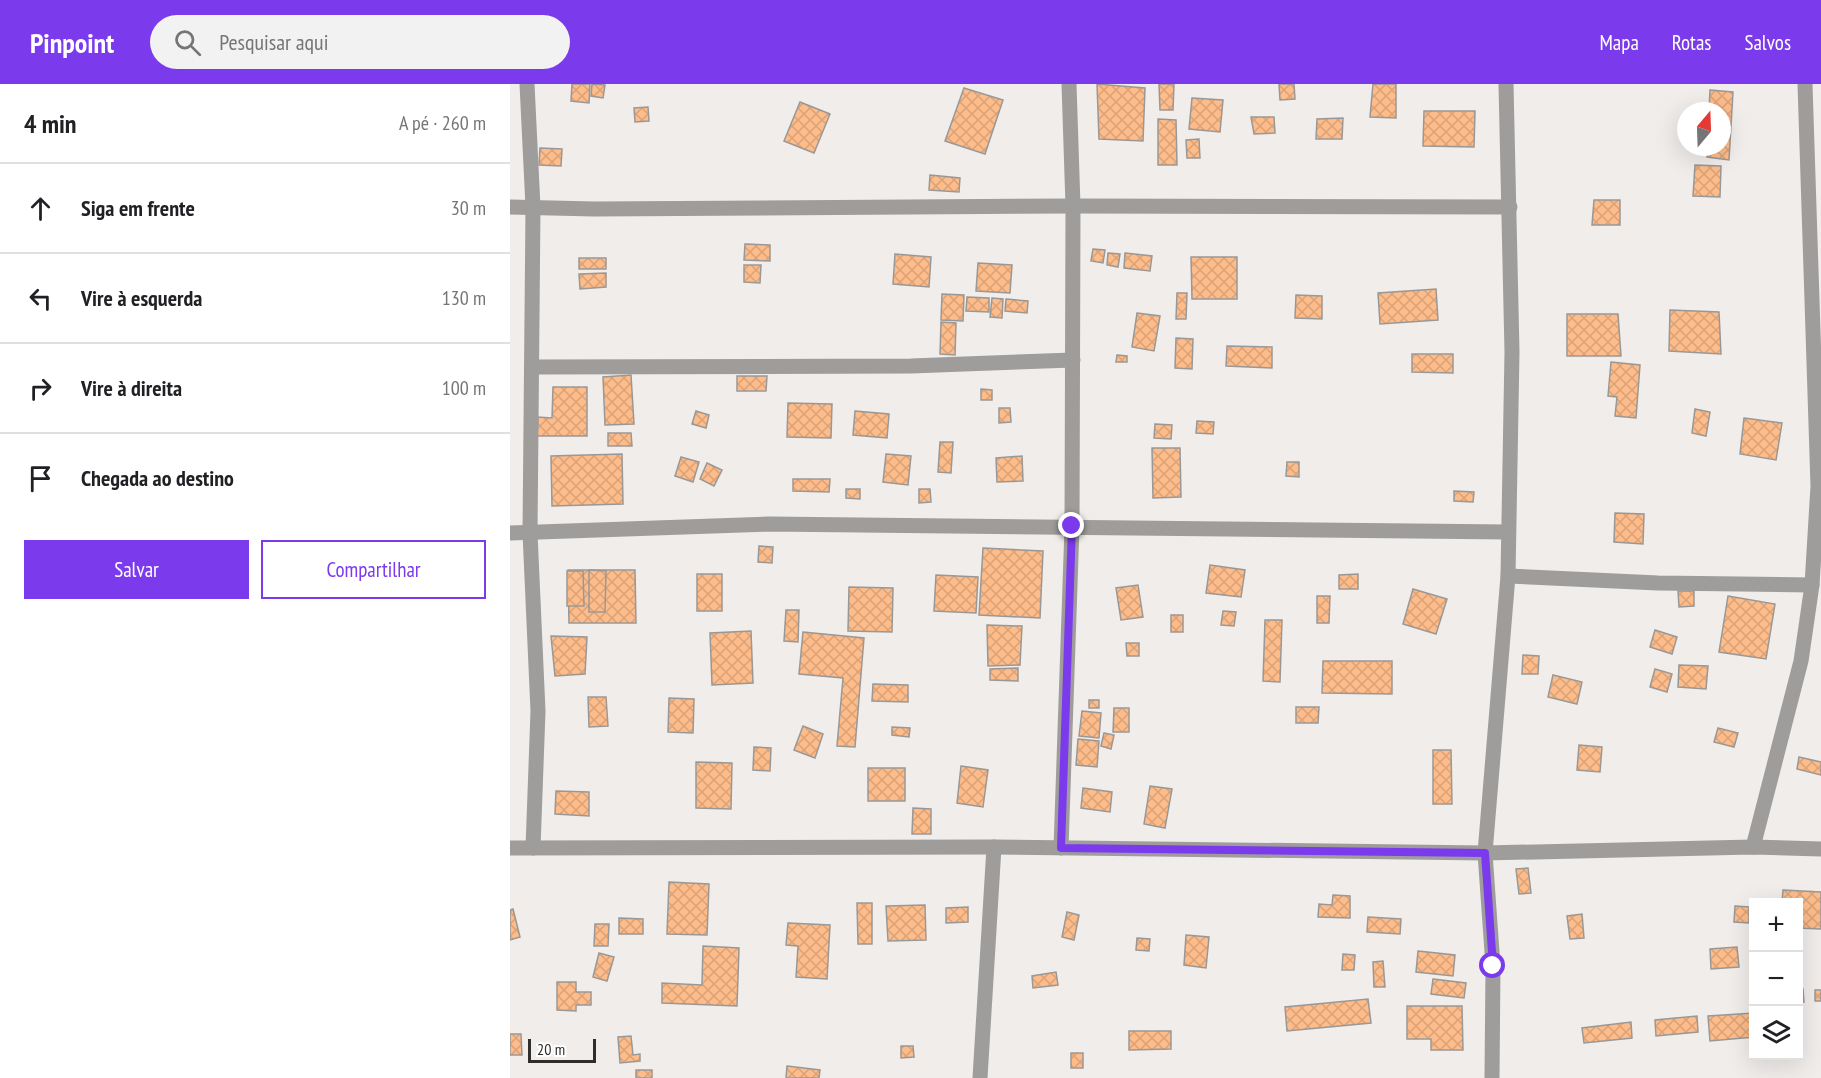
<!DOCTYPE html>
<html lang="pt">
<meta charset="utf-8">
<style>
body{margin:0;font-family:"PT Sans Narrow",sans-serif;background:#f2f2f2;color:#202124}
.controls{position:absolute;right:18px;bottom:18px;display:grid;overflow:hidden;border-radius:0px;box-shadow:0 6px 24px #0002}
.controls button{width:54px;height:54px;display:grid;place-items:center;padding:0;border:0;border-bottom:2px solid #e0e0e0;background:#fff;color:#202124;font:30px sans-serif}
.compass{position:absolute;left:1167px;top:18px;width:54px;height:54px;border-radius:50%;background:#fff;box-shadow:0 6px 24px #0002;rotate:19deg}
.scale{position:absolute;left:18px;bottom:15px;width:68px;box-sizing:border-box;padding-left:6px;border:3px solid #2f2e2d;border-top:0;font-size:16px;line-height:21px;white-space:nowrap;color:#2f2e2d;-webkit-text-stroke:4px #fff;paint-order:stroke}
.stop{position:absolute;width:18px;height:18px;margin:-14px;border:4px solid #7c3aed;border-radius:50%;background:#fff}
.stop.end{background:#7c3aed;border-color:#fff;box-shadow:0 2px 6px #0008}
.list{margin:0;padding:0;list-style:none}
h2{display:flex;justify-content:space-between;align-items:center;height:78px;margin:0;padding:0 24px;font-size:26px}
h2 small{font-size:20px;font-weight:400;color:#757577}
.list li{display:grid;grid-template-columns:39px 1fr auto;gap:18px;align-items:center;box-sizing:border-box;height:90px;padding:0 24px;border-top:2px solid #e0e0e0}
.list b{display:block;font-size:22px;white-space:nowrap}
.list em{font-size:20px;font-style:normal;color:#757577}
.actions{display:flex;gap:12px;padding:18px 24px}
.actions a{flex:1;padding:14px 0;border:2px solid #7c3aed;border-radius:0px;text-align:center;font-size:21px;color:#7c3aed}
.actions .main{background:#7c3aed;color:#fff}
.icon{flex:none;width:33px;height:33px;fill:none;stroke:currentColor;stroke-width:2;stroke-linecap:round;stroke-linejoin:round}
.map{position:relative;flex:none;width:1311px;height:994px;overflow:hidden}
header{display:flex;align-items:center;gap:36px;box-sizing:border-box;height:84px;padding:0 30px;background:#7c3aed;color:#fff}
header strong{font-size:28px}
nav{display:flex;gap:33px;margin-inline-start:auto;font-size:21px}
.search{width:420px;height:54px;background:#f2f2f2;display:flex;align-items:center;gap:15px;box-sizing:border-box;padding:0 21px;border-radius:33px;color:#757577;font-size:22px}
main{display:flex}
aside{flex:1;background:#fff}
.map>svg:first-child{display:block}
.building{fill:url(#building-cross-hatch);stroke:#9a9896;stroke-width:1.5}
.lines{fill:none;stroke-linecap:round;stroke-linejoin:round}
.street{stroke:#9e9d9c;stroke-width:15}
.route{stroke:#7c3aed;stroke-width:8}
</style>
<header>
<strong>Pinpoint</strong>
<div class="search"><svg class="icon" aria-label="search" viewBox="0 0 24 24"><circle cx="10" cy="10" r="6"/><path d="M15 15l6 6"/></svg>Pesquisar aqui</div>
<nav><a>Mapa</a><a>Rotas</a><a>Salvos</a></nav>
</header>
<main>
<aside>
<h2>4 min<small>A pé · 260 m</small></h2>
<ul class="list">
<li><svg class="icon" aria-label="ahead" viewBox="0 0 24 24"><path d="M12 20V5M6 11l6-6 6 6"/></svg><div><b>Siga em frente</b></div><em>30 m</em></li>
<li><svg class="icon" aria-label="left" viewBox="0 0 24 24"><path d="M17 20v-9H6M10 6l-5 5 5 5"/></svg><div><b>Vire à esquerda</b></div><em>130 m</em></li>
<li><svg class="icon" aria-label="right" viewBox="0 0 24 24"><path d="M7 20v-9h11M14 6l5 5-5 5"/></svg><div><b>Vire à direita</b></div><em>100 m</em></li>
<li><svg class="icon" aria-label="arrive" viewBox="0 0 24 24"><path d="M6 21V4h12l-3 4 3 4H6"/></svg><div><b>Chegada ao destino</b></div></li>
</ul>
<div class="actions"><a class="main">Salvar</a><a>Compartilhar</a></div>
</aside>
<div class="map">
<svg width="1311" height="994" viewBox="0 0 1311 994">
<defs>
<pattern id="building-cross-hatch" width="8" height="8" patternUnits="userSpaceOnUse" patternTransform="scale(1.5)"><rect width="8" height="8" fill="#fdbc8a"/><path d="M0 0l8 8M0 8l8-8" fill="none" stroke="#d9a277"/></pattern>
</defs>
<rect width="100%" height="100%" fill="#f0edeb"/>
<g class="building">
<polygon points="62,0 80,0 79,19 61,17"/>
<polygon points="82,0 95,1 93,14 81,12"/>
<polygon points="587,0 635,4 633,57 589,55"/>
<polygon points="649,0 664,0 663,26 650,26"/>
<polygon points="769,0 784,0 785,15 770,16"/>
<polygon points="863,0 886,0 886,34 860,33"/>
<polygon points="454,4 493,16 475,70 435,57"/>
<polygon points="1200,6 1223,8 1219,76 1197,73 1197,63 1212,63 1212,27 1199,27"/>
<polygon points="682,14 713,16 710,48 679,45"/>
<polygon points="290,18 320,30 304,69 274,57"/>
<polygon points="138,23 139,37 125,38 124,24"/>
<polygon points="914,27 965,27 964,63 913,62"/>
<polygon points="741,33 764,33 765,49 744,50"/>
<polygon points="833,34 832,55 806,55 807,35"/>
<polygon points="648,35 666,36 667,81 648,81"/>
<polygon points="689,55 690,74 677,74 676,56"/>
<polygon points="30,64 52,65 51,82 29,81"/>
<polygon points="1185,81 1211,82 1210,113 1183,112"/>
<polygon points="420,91 450,94 449,108 419,106"/>
<polygon points="1084,116 1110,116 1110,141 1082,141"/>
<polygon points="235,160 260,161 260,177 234,176"/>
<polygon points="583,165 595,166 593,179 581,177"/>
<polygon points="598,169 610,170 608,183 597,181"/>
<polygon points="615,169 642,172 640,187 614,184"/>
<polygon points="385,170 421,173 419,203 383,200"/>
<polygon points="681,173 727,173 727,215 682,215"/>
<rect x="69" y="174" width="27" height="11"/>
<polygon points="468,179 502,181 500,209 466,207"/>
<polygon points="234,181 251,181 250,199 234,198"/>
<polygon points="96,189 96,203 70,205 69,190"/>
<polygon points="926,205 928,236 870,240 868,209"/>
<polygon points="667,209 677,209 676,235 666,235"/>
<polygon points="432,210 454,211 453,237 431,236"/>
<polygon points="786,211 812,212 812,235 785,234"/>
<polygon points="457,213 479,214 479,228 456,227"/>
<polygon points="482,214 493,215 492,234 480,233"/>
<polygon points="496,215 518,217 517,229 495,227"/>
<polygon points="1160,226 1209,228 1211,270 1159,267"/>
<polygon points="627,229 650,232 644,267 622,263"/>
<polygon points="1057,230 1108,230 1111,272 1057,272"/>
<polygon points="431,238 446,239 445,271 430,270"/>
<polygon points="666,254 683,255 682,285 665,284"/>
<polygon points="717,262 762,263 762,284 716,282"/>
<polygon points="902,270 943,270 943,289 902,288"/>
<polygon points="607,271 617,272 617,278 606,278"/>
<polygon points="1101,278 1130,281 1126,334 1105,332 1107,313 1098,312"/>
<polygon points="121,291 124,340 95,341 93,293"/>
<polygon points="227,292 257,292 256,307 227,307"/>
<polygon points="43,303 77,303 77,352 27,352 28,333 42,334"/>
<polygon points="471,305 482,306 482,316 471,316"/>
<polygon points="278,319 322,320 321,354 277,353"/>
<polygon points="489,324 500,324 501,338 489,339"/>
<polygon points="1185,325 1200,328 1196,352 1182,349"/>
<polygon points="186,327 199,331 196,344 182,340"/>
<polygon points="345,327 379,330 377,354 343,351"/>
<polygon points="1234,334 1272,339 1266,376 1230,370"/>
<polygon points="687,337 704,338 703,350 686,349"/>
<polygon points="645,340 662,341 661,355 644,354"/>
<polygon points="98,349 121,349 122,362 98,362"/>
<polygon points="430,358 443,358 441,389 428,388"/>
<polygon points="642,364 670,364 671,413 643,414"/>
<polygon points="112,370 113,420 42,422 41,372"/>
<polygon points="376,370 401,372 398,401 373,398"/>
<polygon points="512,372 513,397 487,398 486,374"/>
<polygon points="171,373 189,378 183,398 165,392"/>
<polygon points="777,378 789,378 789,393 776,392"/>
<polygon points="197,379 212,386 204,402 190,395"/>
<polygon points="283,395 320,395 319,408 283,407"/>
<polygon points="336,405 350,405 350,415 336,414"/>
<polygon points="409,405 420,405 421,418 409,419"/>
<polygon points="944,407 964,408 963,418 944,417"/>
<polygon points="1105,429 1134,430 1133,460 1104,458"/>
<polygon points="249,462 263,463 262,479 248,478"/>
<polygon points="473,464 533,467 530,534 469,531"/>
<polygon points="700,481 735,486 731,513 696,509"/>
<polygon points="58,486 125,486 126,539 59,539"/>
<polygon points="79,486 96,487 95,528 79,528"/>
<polygon points="57,487 73,487 74,522 57,522"/>
<rect x="187" y="490" width="25" height="37"/>
<polygon points="848,490 848,505 829,505 829,491"/>
<polygon points="426,491 468,493 466,529 424,527"/>
<polygon points="628,501 633,533 611,536 606,504"/>
<polygon points="339,503 383,504 382,548 338,547"/>
<polygon points="903,505 937,515 926,550 893,540"/>
<polygon points="1168,507 1184,507 1184,522 1169,523"/>
<polygon points="807,512 820,512 819,539 807,539"/>
<polygon points="1218,512 1265,520 1256,575 1209,568"/>
<polygon points="276,526 289,526 288,558 274,557"/>
<polygon points="713,527 726,528 724,542 711,541"/>
<rect x="661" y="531" width="12" height="17"/>
<polygon points="755,536 772,536 770,598 753,597"/>
<polygon points="477,541 512,542 510,581 478,582"/>
<polygon points="1145,546 1167,553 1162,570 1140,563"/>
<polygon points="241,547 243,599 202,601 200,549"/>
<polygon points="293,548 354,554 345,663 327,662 333,594 289,590"/>
<polygon points="41,552 77,553 75,590 45,592"/>
<polygon points="616,559 629,559 629,572 617,572"/>
<polygon points="1013,571 1029,572 1028,590 1012,590"/>
<polygon points="813,577 882,577 882,610 812,609"/>
<polygon points="1169,581 1198,582 1196,605 1168,603"/>
<polygon points="508,584 508,597 480,596 480,585"/>
<polygon points="1145,585 1162,590 1157,608 1140,603"/>
<polygon points="1043,591 1072,598 1067,620 1038,613"/>
<polygon points="363,600 398,601 398,618 362,617"/>
<polygon points="78,613 96,613 98,642 79,643"/>
<polygon points="159,614 184,615 183,649 158,648"/>
<rect x="579" y="616" width="10" height="8"/>
<polygon points="786,623 809,623 808,639 786,639"/>
<polygon points="604,624 619,624 619,648 603,648"/>
<polygon points="572,627 591,629 589,654 569,652"/>
<polygon points="293,642 313,650 305,674 284,666"/>
<polygon points="382,643 400,644 399,653 382,651"/>
<polygon points="1208,644 1228,649 1224,663 1204,658"/>
<polygon points="594,649 604,651 601,665 591,662"/>
<polygon points="568,655 589,657 587,683 566,681"/>
<polygon points="1069,661 1092,663 1090,688 1067,686"/>
<polygon points="244,663 261,664 260,687 243,686"/>
<polygon points="923,666 941,666 942,720 923,720"/>
<polygon points="1289,673 1311,678 1311,691 1287,685"/>
<polygon points="186,678 222,679 221,725 186,724"/>
<polygon points="451,682 478,686 473,723 447,719"/>
<rect x="358" y="684" width="37" height="33"/>
<polygon points="640,702 662,705 655,744 634,740"/>
<polygon points="573,704 602,708 600,728 571,724"/>
<polygon points="46,707 79,708 79,732 45,730"/>
<polygon points="403,724 421,725 421,750 402,750"/>
<polygon points="1018,784 1021,809 1009,810 1006,785"/>
<polygon points="159,798 199,800 197,851 157,850"/>
<polygon points="1273,806 1311,808 1311,845 1288,844 1288,818 1272,818"/>
<polygon points="823,811 840,812 840,834 808,833 809,820 822,821"/>
<polygon points="347,819 362,819 362,860 348,860"/>
<polygon points="415,821 416,856 378,857 376,822"/>
<polygon points="1225,822 1239,823 1239,839 1224,838"/>
<polygon points="458,823 458,838 436,839 436,824"/>
<polygon points="3,825 10,853 0,856 0,826"/>
<polygon points="557,828 569,831 564,856 552,853"/>
<polygon points="1072,830 1074,854 1060,855 1057,832"/>
<polygon points="858,833 891,835 890,850 857,848"/>
<polygon points="109,834 133,835 133,850 109,850"/>
<polygon points="278,839 320,841 317,895 286,893 288,862 276,861"/>
<polygon points="85,840 99,840 98,862 84,862"/>
<polygon points="676,851 699,853 696,884 674,881"/>
<polygon points="627,854 640,855 639,867 626,866"/>
<polygon points="193,862 229,864 227,922 152,919 152,899 192,901"/>
<polygon points="1227,863 1229,883 1201,885 1200,865"/>
<polygon points="908,867 945,871 943,892 906,888"/>
<polygon points="89,869 104,873 97,897 83,893"/>
<polygon points="833,870 845,871 844,886 832,886"/>
<polygon points="873,877 875,903 864,903 863,878"/>
<polygon points="546,888 548,901 523,904 522,892"/>
<polygon points="923,895 956,899 954,914 921,910"/>
<polygon points="47,898 66,898 66,908 81,908 81,921 66,921 66,927 47,926"/>
<polygon points="1288,905 1293,905 1294,918 1288,919"/>
<rect x="1305" y="906" width="6" height="11"/>
<polygon points="858,915 861,939 777,947 775,923"/>
<polygon points="897,922 952,922 953,966 921,966 921,955 897,955"/>
<polygon points="1244,929 1244,953 1200,957 1198,932"/>
<polygon points="1187,932 1188,948 1146,952 1145,936"/>
<polygon points="1121,938 1122,954 1074,959 1072,944"/>
<polygon points="619,947 661,947 661,965 619,966"/>
<polygon points="0,950 11,950 12,971 0,971"/>
<polygon points="121,952 123,971 130,970 130,977 110,979 108,953"/>
<polygon points="391,962 403,962 404,973 391,974"/>
<rect x="561" y="969" width="12" height="15"/>
<polygon points="277,982 310,986 309,994 276,994"/>
<rect x="126" y="986" width="16" height="8"/>
</g>
<g class="lines">
<g class="street">
<polyline points="17,0 23,123 20,449 28,627 23,764"/>
<polyline points="0,123 84,125 563,122 1000,123"/>
<polyline points="22,283 401,282 563,276"/>
<polyline points="0,449 259,440 998,448"/>
<polyline points="998,492 1148,499 1302,501"/>
<polyline points="1243,763 1291,577 1302,501 1308,402 1295,0"/>
<polyline points="0,764 484,763 975,769 1243,763 1311,765"/>
<polyline points="551,764 562,443 563,122 559,0"/>
<polyline points="470,994 484,763"/>
<polyline points="982,994 983,882 975,769 998,492 1002,268 996,0"/>
</g>
</g>
<g class="lines">
<polyline class="route" points="562,442 551,764 975,769 983,882"/>
</g>
</svg>
<div class="controls">
<button>+</button>
<button>−</button>
<button><svg class="icon" aria-label="layers" viewBox="0 0 24 24"><path d="M12 4l9 5-9 5-9-5zM3 14l9 5 9-5"/></svg></button>
</div>
<svg class="compass" viewBox="-18 -18 36 36"><path d="M0-13l5 13h-10z" fill="#e53935"/><path d="M0 13l5-13h-10z" fill="#757577"/></svg>
<div class="scale">20 m</div>
<div class="stop" style="left:983px;top:882px"></div>
<div class="stop end" style="left:562px;top:442px"></div>
</div>
</main>
